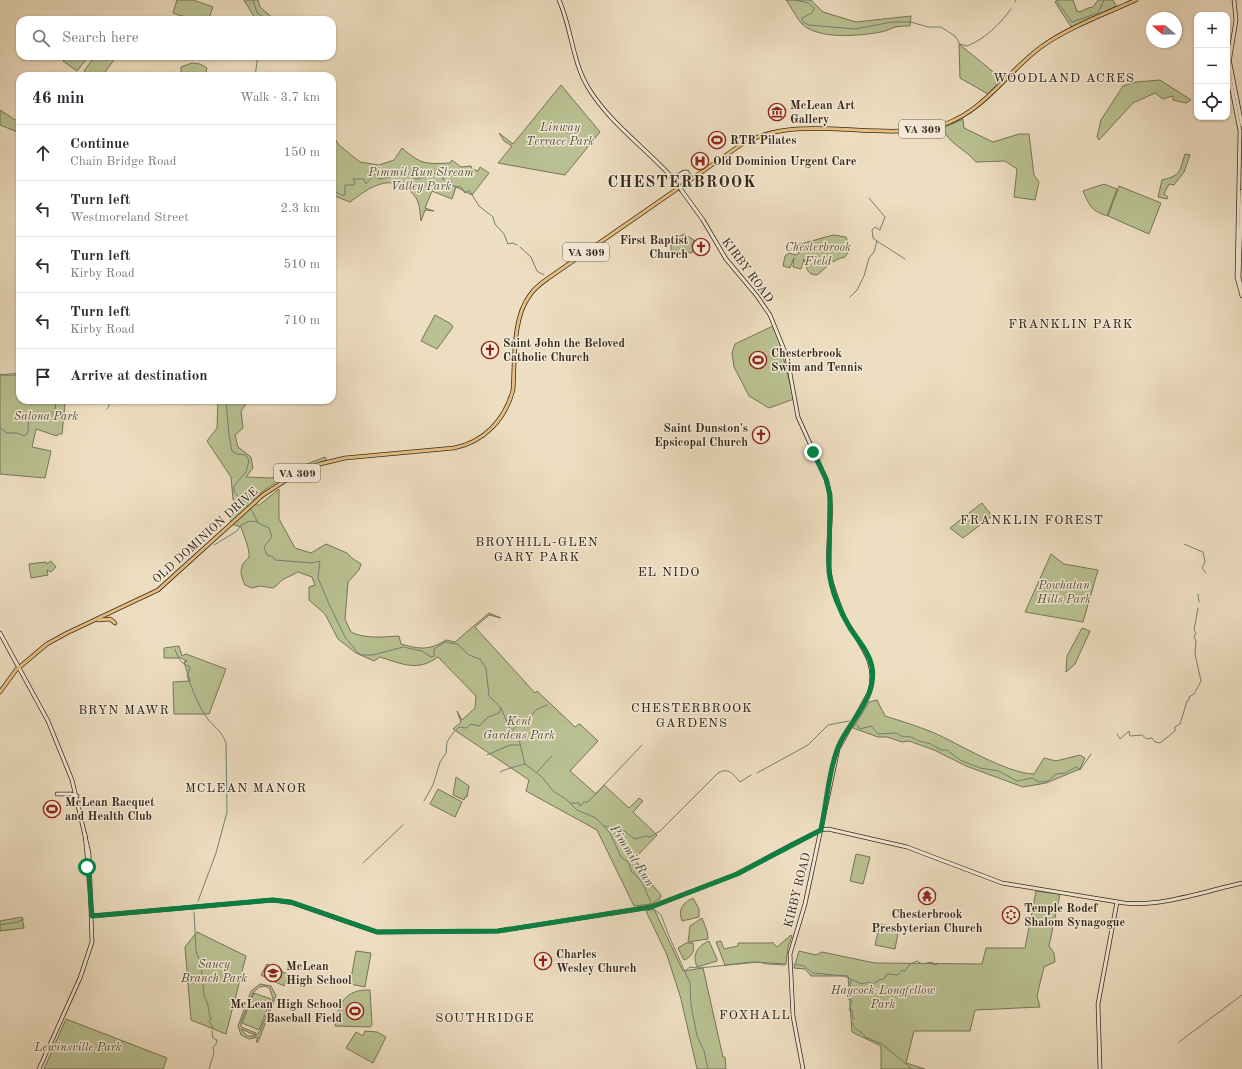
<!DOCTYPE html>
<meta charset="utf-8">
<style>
body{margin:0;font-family:"Old Standard TT",serif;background:#f7f7f7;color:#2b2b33}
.controls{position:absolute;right:12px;top:12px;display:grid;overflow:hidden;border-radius:8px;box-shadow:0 1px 3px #0004}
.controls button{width:36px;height:36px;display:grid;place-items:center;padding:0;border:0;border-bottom:1px solid #e1e1e2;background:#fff;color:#2b2b33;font:20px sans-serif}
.compass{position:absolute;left:1146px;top:12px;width:36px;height:36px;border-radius:50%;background:#fff;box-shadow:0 1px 3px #0004;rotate:290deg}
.stop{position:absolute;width:12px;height:12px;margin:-9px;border:3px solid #0b8043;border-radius:50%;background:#fff}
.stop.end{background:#0b8043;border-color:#fff;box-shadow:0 1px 4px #0008}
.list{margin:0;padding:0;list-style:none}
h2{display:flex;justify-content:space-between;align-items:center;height:52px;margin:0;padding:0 16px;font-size:17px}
h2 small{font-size:13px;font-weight:400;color:#7c7c81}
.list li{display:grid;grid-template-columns:26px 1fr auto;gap:12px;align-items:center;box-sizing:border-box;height:56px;padding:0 16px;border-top:1px solid #e1e1e2}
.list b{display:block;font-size:15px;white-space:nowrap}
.list p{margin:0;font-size:13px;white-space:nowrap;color:#7c7c81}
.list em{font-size:13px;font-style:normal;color:#7c7c81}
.icon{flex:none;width:22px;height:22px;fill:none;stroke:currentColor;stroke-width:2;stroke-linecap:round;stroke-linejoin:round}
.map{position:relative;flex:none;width:1242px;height:1069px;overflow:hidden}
.search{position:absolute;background:#fff;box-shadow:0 1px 3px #0004;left:16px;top:16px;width:320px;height:44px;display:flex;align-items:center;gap:10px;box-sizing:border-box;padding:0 14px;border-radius:12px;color:#7c7c81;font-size:15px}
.panel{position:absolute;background:#fff;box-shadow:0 1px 3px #0004;left:16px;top:72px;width:320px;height:332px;border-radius:12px}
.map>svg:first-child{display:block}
.green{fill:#b9c192;stroke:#767558;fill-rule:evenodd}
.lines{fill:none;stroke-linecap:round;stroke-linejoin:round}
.stream{stroke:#718174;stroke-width:1}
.secondary-casing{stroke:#34291e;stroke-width:4.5}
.primary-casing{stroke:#34291e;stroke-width:4.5}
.secondary{stroke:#f4ead7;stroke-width:3}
.primary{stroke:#e7bf80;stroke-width:3}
.secondary-bridge-casing{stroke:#34291e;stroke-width:4.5;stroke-linecap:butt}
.secondary-bridge{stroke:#f4ead7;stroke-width:3}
.route{stroke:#0b8043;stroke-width:5}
.labels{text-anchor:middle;stroke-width:3;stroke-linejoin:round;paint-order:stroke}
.shield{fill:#f4ead7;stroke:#6e6356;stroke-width:1}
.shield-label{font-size:11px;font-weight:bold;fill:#34291e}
.poi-label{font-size:12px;font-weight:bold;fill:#34291e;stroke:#f4ead7;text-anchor:start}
.park-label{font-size:12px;font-style:italic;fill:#554f3b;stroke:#f4ead7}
.street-label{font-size:12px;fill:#34291e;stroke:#f4ead7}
.neighbourhood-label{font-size:13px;letter-spacing:1px;fill:#34291e;stroke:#f4ead7}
.water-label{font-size:13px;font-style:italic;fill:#4e4e42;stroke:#f4ead7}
.district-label{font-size:16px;font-weight:bold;letter-spacing:1px;fill:#34291e;stroke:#f4ead7}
</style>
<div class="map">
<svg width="1242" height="1069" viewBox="0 0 1242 1069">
<rect width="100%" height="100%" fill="#eedec1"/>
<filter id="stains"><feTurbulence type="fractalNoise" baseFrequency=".005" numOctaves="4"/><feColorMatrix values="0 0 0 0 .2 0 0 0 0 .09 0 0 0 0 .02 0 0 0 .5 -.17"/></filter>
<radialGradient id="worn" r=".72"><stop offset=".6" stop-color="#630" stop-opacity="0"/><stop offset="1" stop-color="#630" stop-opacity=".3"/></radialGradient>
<g class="green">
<polygon points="177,0 193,0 213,7 208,20 194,20 173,13"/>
<polygon points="244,0 258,0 260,7 275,20 256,20"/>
<path d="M786,0H811L823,12L856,22L911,16L910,26C906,26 900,26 895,27C890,29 886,31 881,32C859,36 817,40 801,23C797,18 791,7 786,0Z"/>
<polygon points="1058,0 1073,0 1077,11 1080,12 1088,8 1093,7 1098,0 1113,0 1116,6 1072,28 1055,2"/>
<polygon points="959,44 1002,79 988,94 960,78"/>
<polygon points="67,56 89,56 77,71 63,61"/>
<polygon points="95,56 117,56 102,76 90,76 84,71"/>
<polygon points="192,63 200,64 207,68 205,76 184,76 181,73 181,67"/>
<polygon points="1160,80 1191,100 1186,103 1173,100 1173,96 1163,99 1155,93 1133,103 1099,140 1097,137 1101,120 1123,86 1136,82"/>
<polygon points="561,85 600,132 565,175 498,163 512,146 504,141 499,133 513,144"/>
<polygon points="0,110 20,123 20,133 0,125"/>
<path d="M963,119L964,128L993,142L1019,134H1029L1034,175L1039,182L1035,200L1014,197L1017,169L1005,161L976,162C967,150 947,143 943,128Z"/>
<path d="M332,134L339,145L360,162L379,165L394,160L402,148C422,165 425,164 450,163L452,160L461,167L471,166L472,169L478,171L480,167L489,173L472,195L456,187L452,199L432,191L425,208L434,211L425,210L421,221C420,215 420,208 418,202C416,196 410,190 404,187C385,175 365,191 350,202L332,195Z"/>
<path d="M1185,154L1190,155L1184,172L1174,185L1169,184L1164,194L1168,197L1167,199L1158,197L1162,180C1182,175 1179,172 1185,154Z"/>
<path d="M1104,184L1117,189L1107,216C1091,210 1090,207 1083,191Z"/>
<polygon points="1119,186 1161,203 1149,234 1108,216"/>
<polygon points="684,234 694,240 692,253 671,251 671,240"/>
<path d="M833,235L846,237C849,244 850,251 845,257C832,260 827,267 817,275C806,275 807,267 804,259L801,269L793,267L794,258L790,268L783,266L785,256L789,253L796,255L799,253L795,248L797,245Z"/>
<polygon points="435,315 451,324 453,327 437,349 421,341"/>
<polygon points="775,325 794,399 769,408 749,396 734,367 732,353 735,344"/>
<polygon points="0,375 20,375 20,400 67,400 65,404 62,434 58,434 57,436 36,429 32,447 51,451 45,478 0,474"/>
<path d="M218,400H249L241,411L243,428L235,435L238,447L251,457L253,468L246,477L271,478L325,457L327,460C300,468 274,480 254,499L258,506L279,489V519L295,548L311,553L326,544L347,553L352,558L361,564L359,570L348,582L345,619L351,632C364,639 384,637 399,636L401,644C419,649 429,651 446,640L455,642L489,613L501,618L489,615L475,627L535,693L537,691L575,727L579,724L581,725L598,741L570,771L596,794L604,785L629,808L639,798L643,801L633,812L657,835L636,857C639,872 652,884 661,895L660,899L651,904L634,906L597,830L526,791L529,780L453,729L461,722L457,711L462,720L475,708L476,696L438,657C418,672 402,664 380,657L374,661L356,653L338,639L325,614L309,600V587L315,585L312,577L298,572L282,580L276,586L273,588L260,586L252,588L245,585C242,579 239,571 243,564C244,561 248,560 249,557C250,549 243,534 241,527L234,525L229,518L238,508L233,499L231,477L207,441L217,428Z"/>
<polygon points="982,503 992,516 963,538 950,528"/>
<polygon points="1051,554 1064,564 1098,570 1083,622 1025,612"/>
<polygon points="51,561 56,567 51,572 47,570 48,575 31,578 29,564 46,562 47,564"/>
<polygon points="1082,628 1090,631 1075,664 1066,672 1067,656"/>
<polygon points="179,646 182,656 186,654 226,669 209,714 174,714 173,682 190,681 184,662 187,661 181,658 164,658 164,648"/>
<path d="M877,700L885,716C901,721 917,726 932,732C960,744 1005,773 1034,774L1044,758L1056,761L1080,755L1085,758L1080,769L1046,783L1023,787L966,766L934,750L909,741L902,742L887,737H878L853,728L869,702Z"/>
<polygon points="456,777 469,786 467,797 465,797 464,800 453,795"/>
<polygon points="438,789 462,802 455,817 430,804"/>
<polygon points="856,854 870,857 863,884 850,881"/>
<polygon points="1036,891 1060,894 1049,946 1054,953 1055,962 1044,967 1037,996 1040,1007 975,1010 970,1031 914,1031 906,1063 925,1069 881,1069 881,1046 852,1032 848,976 811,976 805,969 794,968 799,951 816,955 822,952 875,963 982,964 986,948 1025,948"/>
<path d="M693,898L699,909V917L682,921C678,910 682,903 693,898Z"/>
<polygon points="654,909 683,971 703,968 723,1057 725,1057 726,1069 697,1069 681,999 667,955 646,911"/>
<polygon points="22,917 24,928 0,931 0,921"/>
<polygon points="702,918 707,931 708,939 688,942 690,926"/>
<polygon points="880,924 899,928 895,949 875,945"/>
<polygon points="197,932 246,956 226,1034 191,1020 185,947"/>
<polygon points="791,935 792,936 788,947 786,964 752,962 725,965 716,942 721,941 724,949 738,946 738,943 771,943 772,942 777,947"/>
<path d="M709,941L717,959V961L697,967C692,955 697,946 709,941Z"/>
<path d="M686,943H693C695,951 692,957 684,960L678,948Z"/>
<polygon points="356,951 371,953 365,987 350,984"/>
<polygon points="267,964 289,975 284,986 261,975"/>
<path d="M260,984L271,986L276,996L258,1042H256L258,1037L249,1039L241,1035L238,1026L251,991ZM259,987L266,986L270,989L273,999L260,1031L255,1036H247L241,1029L255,1035L256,1033L241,1027V1022L253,993Z"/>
<path d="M370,990L372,1025L370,1027L335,1026C338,1004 345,989 370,990Z"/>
<polygon points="254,993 271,999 259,1030 242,1023"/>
<polygon points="66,1019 167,1058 163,1069 44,1069"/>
<polygon points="365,1031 377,1032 386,1037 373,1063 346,1048 356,1032 363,1036"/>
</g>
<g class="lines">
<g class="stream">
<polyline points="253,0 257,13 268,20"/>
<path d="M795,0L808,3L814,8L812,13L802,18L803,22L809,25L855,29L892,22H911L928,27H941L955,36L960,44L967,46C985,39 1000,24 1011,9"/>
<polyline points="1056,0 1072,22 1098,13 1104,0"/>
<polyline points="1015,2 1016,0"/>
<polyline points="255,76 258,56"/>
<polyline points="332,189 341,195 345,195 345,185 354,185 355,183 353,179 364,179 366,184 375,174 379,179 408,174 416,179 426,177 430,173 440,174 445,181 449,180 453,186 461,187 465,193 469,190 479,206 493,217 495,224 504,234 508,244 513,243 517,245"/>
<polyline points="869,198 885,217 880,230 875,227 872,230 873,238 877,241"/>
<polyline points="520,247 531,257 537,271 544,275"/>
<polyline points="850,297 857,290 864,276 869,258 874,252 877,241 905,259"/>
<path d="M0,374C7,376 13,372 20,374"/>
<polyline points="226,400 229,435 232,451 237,454 246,455 249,461 246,472 234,486 234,492 252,511 258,523 269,528 272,537 264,547 267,555 273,557 275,560 312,563 320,561 318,578 329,604 345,637 358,653 362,655 373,655 403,647 422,651 431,657 434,656 434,649 445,642 457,644 469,655 480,659 486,668 489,696 501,708 509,727 518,736 525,764 542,777 553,791 566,799 577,810 596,818 610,833 621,857 629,863 631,871 638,877 644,886 651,903"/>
<polyline points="107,409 109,406 108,400"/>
<path d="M0,428L7,433H17L25,436C31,431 26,424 30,418L34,416L48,417L55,410L56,400"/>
<polyline points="1184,544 1203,552 1205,562 1202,568 1206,573"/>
<polyline points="214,545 237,531 241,525 250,521 257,522"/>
<polyline points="1198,594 1199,602"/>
<path d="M175,649C177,656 181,665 189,666L190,669L187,676C193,690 198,706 207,718C214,727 222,731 226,743L227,812L216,853L198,901"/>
<polyline points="857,725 860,729 871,726 878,734 896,733 901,736 911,737 919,741 931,744 941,750 947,750 960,760 980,768 999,771 1017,781 1032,778 1039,782 1048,781 1056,774 1065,773 1076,767 1080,770 1091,754"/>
<polyline points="513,729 530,717 537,709 547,705"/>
<polyline points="1117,734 1120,739 1129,731 1130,736 1142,735 1147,739 1152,738 1155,742 1160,743 1175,731 1175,727 1180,724 1187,701 1189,700 1189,697 1194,694 1201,681 1195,654 1196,641 1194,637 1196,633 1194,630 1198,608"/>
<polyline points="487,755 510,745 520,745"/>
<path d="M500,772C502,770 521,765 525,764"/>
<polyline points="537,772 552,756"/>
<polyline points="757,773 808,745 828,725 849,721"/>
<polyline points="424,801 433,785 440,762 446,753 447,742 453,733 459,727 466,728 471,724 479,726 488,717 499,713 501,708"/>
<polyline points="571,803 579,803 580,806 584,802 588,802 642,745"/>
<path d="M604,826L621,829L635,839L646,836L650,837L660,831L718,773C729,767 733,774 740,782L751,775"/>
<polyline points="363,863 403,825"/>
<polyline points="654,909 661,915 669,936 690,983 691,1005 697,1036 704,1051 708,1069"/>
<path d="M194,912L196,951L201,964L204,996C209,1002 208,1012 211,1019L209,1021L213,1028"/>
<polyline points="0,925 17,922 24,919"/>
<polyline points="794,964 804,966 813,973 844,976 862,984 869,982 873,984 879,980 884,979 887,974 898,975 902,970 905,971 910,964 917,961 922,964 932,962 934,965 938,964"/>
<polyline points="686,970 690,967 699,968 758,962 767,964 785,965"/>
<polyline points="851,980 848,999 852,1000 849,1010 853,1011 852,1016 854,1019"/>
<path d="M853,1023C853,1031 863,1031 865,1037L882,1044L912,1069"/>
<polyline points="1179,1042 1242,995"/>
<polyline points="209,1069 214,1053 213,1047 216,1044 217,1040 213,1038 212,1031"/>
</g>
<defs>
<g id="secondary">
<path d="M559,0C572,29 572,62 589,89C612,126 650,151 677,183"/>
<polyline points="1234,0 1236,20 1228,69 1240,131 1237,277 1242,296"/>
<polyline points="1230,64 1242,125"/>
<polyline points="673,179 684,172 687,172 691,179"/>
<path d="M682,191L703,220L726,259L757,296L770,315L787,357L798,417L826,479C838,514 821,553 833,587C837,599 841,613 848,624C861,646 879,665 869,693L838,749L805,904L790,954L793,1016L803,1069"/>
<polyline points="1242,191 1239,277 1242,291"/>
<polyline points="0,633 48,721 72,780 89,853 92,942 80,978 39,1069"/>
<polyline points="57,794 71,794 77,796"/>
<polyline points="85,834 89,876"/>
<path d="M92,916L274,900L293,903L377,932L498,931L651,907L737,874L791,845L821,830L828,829L907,847L1002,883L1124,903C1161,907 1206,891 1242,883"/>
<polyline points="1100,1069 1098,1004 1117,902"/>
</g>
<g id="primary">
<polyline points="98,620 110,619 115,623"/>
<path d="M0,692L16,670L47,644L67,633L158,590L263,495L294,475L320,464L345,458L454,448C484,442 505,420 513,390C515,362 512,318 530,295C535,287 543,282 550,277L742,144C804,110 879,145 945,124C985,110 1008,71 1041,47C1069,27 1105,14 1136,0"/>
</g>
</defs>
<use href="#secondary" class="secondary-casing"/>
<use href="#primary" class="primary-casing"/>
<use href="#secondary" class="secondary"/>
<use href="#primary" class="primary"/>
<defs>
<polyline id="secondary-bridge" points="677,183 682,191"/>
</defs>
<use href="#secondary-bridge" class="secondary-bridge-casing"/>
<use href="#secondary-bridge" class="secondary-bridge"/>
</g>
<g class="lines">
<path class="route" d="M87,867L89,878L92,916L272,900L291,902L377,932L498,931L651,907L737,874L821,830C826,806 830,761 841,741C853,718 877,696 872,667C869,652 858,640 850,628C840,612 831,590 829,571L830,495L826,479L813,452"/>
</g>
<defs>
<symbol id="museum-ring" viewBox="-11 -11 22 22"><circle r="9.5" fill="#f4ead7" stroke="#8f2418" stroke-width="1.5"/><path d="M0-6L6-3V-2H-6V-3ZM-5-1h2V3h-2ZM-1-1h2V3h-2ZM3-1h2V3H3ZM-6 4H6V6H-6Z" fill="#8f2418"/></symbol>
<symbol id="stadium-ring" viewBox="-11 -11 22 22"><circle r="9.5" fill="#f4ead7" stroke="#8f2418" stroke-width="1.5"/><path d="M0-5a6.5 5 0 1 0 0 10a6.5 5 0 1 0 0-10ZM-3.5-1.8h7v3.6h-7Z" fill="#8f2418"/></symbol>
<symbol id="hospital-ring" viewBox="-11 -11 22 22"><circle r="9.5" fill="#f4ead7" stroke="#8f2418" stroke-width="1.5"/><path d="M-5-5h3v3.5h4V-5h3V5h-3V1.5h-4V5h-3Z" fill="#8f2418"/></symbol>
<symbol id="church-ring" viewBox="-11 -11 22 22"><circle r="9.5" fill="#f4ead7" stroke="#8f2418" stroke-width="1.5"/><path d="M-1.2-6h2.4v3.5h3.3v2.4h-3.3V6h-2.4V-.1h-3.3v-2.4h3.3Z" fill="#8f2418"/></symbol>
<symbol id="temple-ring" viewBox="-11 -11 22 22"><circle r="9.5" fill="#f4ead7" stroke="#8f2418" stroke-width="1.5"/><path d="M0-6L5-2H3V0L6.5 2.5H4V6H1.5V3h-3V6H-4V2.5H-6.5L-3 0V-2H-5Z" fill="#8f2418"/></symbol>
<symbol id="synagogue-ring" viewBox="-11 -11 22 22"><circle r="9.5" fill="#f4ead7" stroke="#8f2418" stroke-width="1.5"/><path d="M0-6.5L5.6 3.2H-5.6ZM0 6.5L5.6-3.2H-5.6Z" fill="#8f2418"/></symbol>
<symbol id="school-ring" viewBox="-11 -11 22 22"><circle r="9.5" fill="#f4ead7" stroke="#8f2418" stroke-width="1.5"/><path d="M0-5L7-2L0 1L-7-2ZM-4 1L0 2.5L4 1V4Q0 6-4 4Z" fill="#8f2418"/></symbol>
</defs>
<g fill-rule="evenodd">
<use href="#museum-ring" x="767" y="102" width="20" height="20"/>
<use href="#stadium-ring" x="707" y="130" width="20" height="20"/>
<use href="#hospital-ring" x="690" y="151" width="20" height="20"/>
<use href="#church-ring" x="691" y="237" width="20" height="20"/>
<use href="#church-ring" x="480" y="340" width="20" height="20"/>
<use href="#stadium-ring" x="748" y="350" width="20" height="20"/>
<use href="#church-ring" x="751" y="425" width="20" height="20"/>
<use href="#stadium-ring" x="42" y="799" width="20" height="20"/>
<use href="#temple-ring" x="917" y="886" width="20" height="20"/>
<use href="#synagogue-ring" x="1001" y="905" width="20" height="20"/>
<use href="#church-ring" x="533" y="951" width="20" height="20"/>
<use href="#school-ring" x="263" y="963" width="20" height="20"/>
<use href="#stadium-ring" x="345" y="1001" width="20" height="20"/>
</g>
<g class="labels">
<g class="shield">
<rect x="899" y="120" width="46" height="18" rx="3"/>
<rect x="563" y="243" width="46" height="18" rx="3"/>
<rect x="274" y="464" width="46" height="18" rx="3"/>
</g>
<g class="shield-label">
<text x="922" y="133">VA 309</text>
<text x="586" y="256">VA 309</text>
<text x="297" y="477">VA 309</text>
</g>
<g class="poi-label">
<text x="790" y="109">McLean Art<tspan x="790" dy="14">Gallery</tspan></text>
<text x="730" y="144">RTR Pilates</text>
<text x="713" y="165">Old Dominion Urgent Care</text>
<text x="688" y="244" text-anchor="end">First Baptist<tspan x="688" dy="14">Church</tspan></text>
<text x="503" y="347">Saint John the Beloved<tspan x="503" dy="14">Catholic Church</tspan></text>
<text x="771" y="357">Chesterbrook<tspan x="771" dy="14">Swim and Tennis</tspan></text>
<text x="748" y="432" text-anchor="end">Saint Dunston's<tspan x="748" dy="14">Epsicopal Church</tspan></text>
<text x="65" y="806">McLean Racquet<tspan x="65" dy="14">and Health Club</tspan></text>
<text x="1024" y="912">Temple Rodef<tspan x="1024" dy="14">Shalom Synagogue</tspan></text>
<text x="927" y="918" text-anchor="middle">Chesterbrook<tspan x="927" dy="14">Presbyterian Church</tspan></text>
<text x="556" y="958">Charles<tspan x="556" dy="14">Wesley Church</tspan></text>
<text x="286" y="970">McLean<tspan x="286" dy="14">High School</tspan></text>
<text x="342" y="1008" text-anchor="end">McLean High School<tspan x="342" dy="14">Baseball Field</tspan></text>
</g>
<g class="park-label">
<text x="560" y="131">Linway<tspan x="560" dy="14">Terrace Park</tspan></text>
<text x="421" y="176">Pimmit Run Stream<tspan x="421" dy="14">Valley Park</tspan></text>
<text x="818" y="251">Chesterbrook<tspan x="818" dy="14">Field</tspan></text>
<text x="46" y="420">Salona Park</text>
<text x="1064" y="589">Powhatan<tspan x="1064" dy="14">Hills Park</tspan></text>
<text x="519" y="725">Kent<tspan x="519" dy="14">Gardens Park</tspan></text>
<text x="214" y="968">Saucy<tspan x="214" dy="14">Branch Park</tspan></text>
<text x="883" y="994">Haycock-Longfellow<tspan x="883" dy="14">Park</tspan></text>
<text x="78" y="1051">Lewinsville Park</text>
</g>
<g class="street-label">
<text transform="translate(748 270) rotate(53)" y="4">KIRBY ROAD</text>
<text transform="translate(205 535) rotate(-42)" y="4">OLD DOMINION DRIVE</text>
<text transform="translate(797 890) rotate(-76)" y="4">KIRBY ROAD</text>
</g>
<g class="neighbourhood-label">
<text x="1064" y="82">WOODLAND ACRES</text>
<text x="1071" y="328">FRANKLIN PARK</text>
<text x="1032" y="524">FRANKLIN FOREST</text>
<text x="537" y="546">BROYHILL-GLEN<tspan x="537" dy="15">GARY PARK</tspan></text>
<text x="669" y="576">EL NIDO</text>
<text x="692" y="712">CHESTERBROOK<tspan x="692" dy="15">GARDENS</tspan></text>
<text x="124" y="714">BRYN MAWR</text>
<text x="246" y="792">MCLEAN MANOR</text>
<text x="755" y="1019">FOXHALL</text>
<text x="485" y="1022">SOUTHRIDGE</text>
</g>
<g class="water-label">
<text transform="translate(633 855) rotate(57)" y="5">Pimmit Run</text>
</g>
<g class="district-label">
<text x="682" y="187">CHESTERBROOK</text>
</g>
</g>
<rect width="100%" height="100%" filter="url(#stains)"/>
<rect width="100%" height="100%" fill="url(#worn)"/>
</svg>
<div class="controls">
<button>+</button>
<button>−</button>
<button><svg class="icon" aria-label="locate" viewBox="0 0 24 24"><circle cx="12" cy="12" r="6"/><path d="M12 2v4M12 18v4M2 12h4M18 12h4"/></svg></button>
</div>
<svg class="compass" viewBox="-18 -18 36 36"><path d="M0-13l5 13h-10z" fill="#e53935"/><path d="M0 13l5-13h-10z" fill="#7c7c81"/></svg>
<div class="stop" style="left:87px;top:867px"></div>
<div class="stop end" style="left:813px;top:452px"></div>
<div class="search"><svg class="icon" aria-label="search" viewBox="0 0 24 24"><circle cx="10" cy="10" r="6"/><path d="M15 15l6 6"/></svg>Search here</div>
<section class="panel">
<h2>46 min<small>Walk · 3.7 km</small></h2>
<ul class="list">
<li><svg class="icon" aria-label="ahead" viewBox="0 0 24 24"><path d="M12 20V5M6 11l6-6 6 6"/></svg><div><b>Continue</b><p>Chain Bridge Road</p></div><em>150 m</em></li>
<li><svg class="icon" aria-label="left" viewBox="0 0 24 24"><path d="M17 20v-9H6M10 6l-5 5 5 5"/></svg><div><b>Turn left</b><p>Westmoreland Street</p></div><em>2.3 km</em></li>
<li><svg class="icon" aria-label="left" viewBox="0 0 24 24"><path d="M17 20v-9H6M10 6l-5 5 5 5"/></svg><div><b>Turn left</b><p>Kirby Road</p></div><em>510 m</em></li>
<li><svg class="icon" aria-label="left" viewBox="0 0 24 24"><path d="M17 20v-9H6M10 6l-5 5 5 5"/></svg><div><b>Turn left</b><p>Kirby Road</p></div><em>710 m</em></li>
<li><svg class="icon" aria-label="arrive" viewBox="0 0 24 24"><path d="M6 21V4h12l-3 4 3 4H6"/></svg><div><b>Arrive at destination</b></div></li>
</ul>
</section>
</div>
